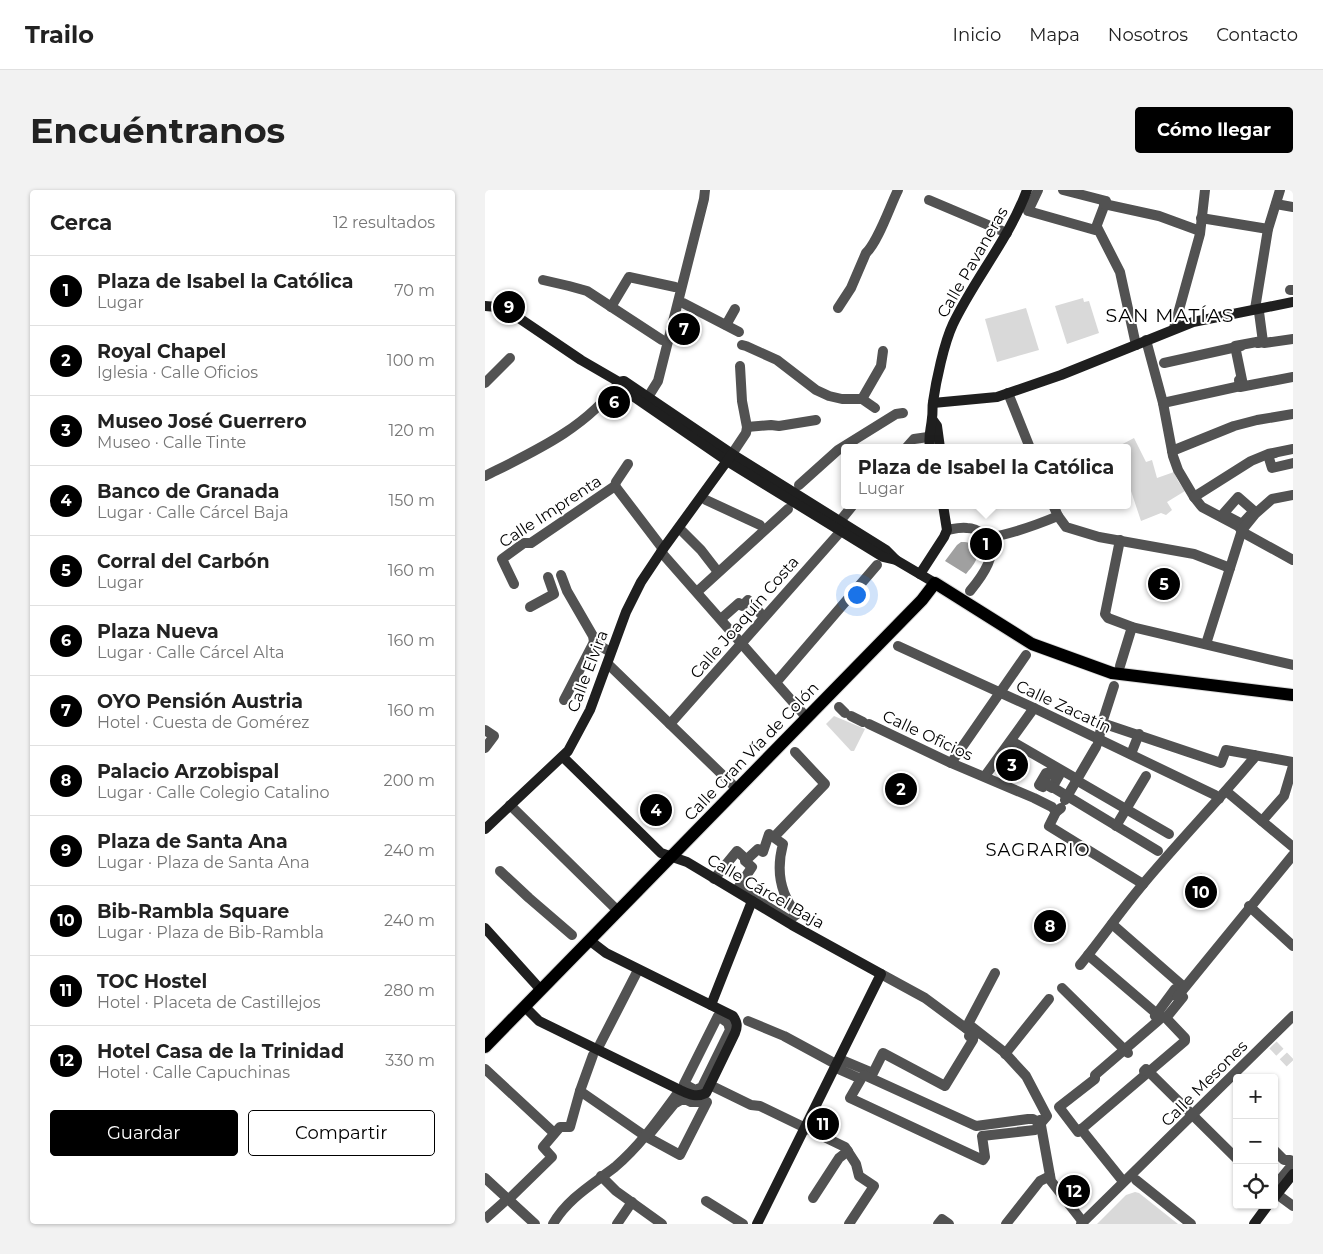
<!DOCTYPE html>
<html lang="es">
<meta charset="utf-8">
<style>
body{margin:0;font-family:Montserrat,sans-serif;background:#f2f2f2;color:#222}
.controls{position:absolute;right:15px;bottom:15px;display:grid;overflow:hidden;border-radius:5px;box-shadow:0 1px 4px #0004}
.controls button{width:45px;height:45px;display:grid;place-items:center;padding:0;border:0;border-bottom:1px solid #e0e0e0;background:#fff;color:#222;font:25px sans-serif}
.you{position:absolute;left:371px;top:404px;width:18px;height:18px;margin:-12px;border:4px solid #fff;border-radius:50%;background:#1a73e8;box-shadow:0 0 0 8px #1a73e833}
.badge{display:grid;place-items:center;width:32px;height:32px;border-radius:50%;background:#000;color:#fff;font-size:16px;font-weight:700}
.pin{position:absolute;translate:-50% -50%;border:2px solid #fff;box-shadow:0 1px 5px #0006}
.popup{position:absolute;left:356px;top:254px;width:290px;height:65px;box-sizing:border-box;display:grid;place-content:center;border-radius:5px;background:#fff;filter:drop-shadow(0 1px 4px #0005);font-size:16px;white-space:nowrap;color:#767676}
.popup b{font-size:19px;color:#222}
.popup::after{content:'';position:absolute;left:50%;top:100%;margin-left:-10px;border:10px solid transparent;border-top-color:#fff}
.list{margin:0;padding:0;list-style:none}
h2{display:flex;justify-content:space-between;align-items:center;height:65px;margin:0;padding:0 20px;font-size:21px}
h2 small{font-size:16px;font-weight:400;color:#767676}
.list li{display:grid;grid-template-columns:32px 1fr auto;gap:15px;align-items:center;box-sizing:border-box;height:70px;padding:0 20px;border-top:1px solid #e0e0e0}
.list b{display:block;font-size:19px;white-space:nowrap}
.list p{margin:0;font-size:16px;white-space:nowrap;color:#767676}
.list em{font-size:16px;font-style:normal;color:#767676}
.actions{display:flex;gap:10px;padding:15px 20px}
.actions a{flex:1;padding:11px 0;border:1px solid #000;border-radius:5px;text-align:center;font-size:18px;color:#000}
.actions .main{background:#000;color:#fff}
.icon{flex:none;width:28px;height:28px;fill:none;stroke:currentColor;stroke-width:2;stroke-linecap:round;stroke-linejoin:round}
.map{position:relative;flex:none;width:808px;height:1034px;overflow:hidden;border-radius:5px}
header{display:flex;align-items:center;gap:30px;box-sizing:border-box;height:70px;padding:0 25px;background:#fff;border-bottom:1px solid #e0e0e0}
header strong{font-size:24px}
nav{display:flex;gap:28px;margin-inline-start:auto;font-size:18px}
.intro{display:flex;align-items:center;justify-content:space-between;box-sizing:border-box;height:120px;padding:0 30px}
h1{margin:0;font-size:35px}
.button{padding:12px 22px;border-radius:5px;background:#000;color:#fff;font-size:18px;font-weight:700}
main{display:flex;gap:30px;padding:0 30px}
aside{flex:1;background:#fff;border-radius:5px;box-shadow:0 1px 4px #0004}
.map>svg:first-child{display:block}
.green{fill:#d9d9d9}
.water{fill:#a0a0a0}
.lines{fill:none;stroke-linecap:round;stroke-linejoin:round}
.street-tunnel{stroke:#d9d9d9;stroke-width:10;stroke-dasharray:10 5;stroke-linecap:butt}
.primary-casing{stroke:#dbdbdb;stroke-width:14}
.street{stroke:#525252;stroke-width:10}
.secondary{stroke:#1f1f1f;stroke-width:10}
.primary{stroke:#000;stroke-width:12}
.labels{text-anchor:middle;stroke-width:4;stroke-linejoin:round;paint-order:stroke}
.street-label{font-size:16px;fill:#000;stroke:#fff}
.neighbourhood-label{font-size:18px;letter-spacing:1px;fill:#000;stroke:#fff}
.quarter-label{font-size:19px;letter-spacing:1px;fill:#000;stroke:#fff}
</style>
<header>
<strong>Trailo</strong>
<nav><a>Inicio</a><a>Mapa</a><a>Nosotros</a><a>Contacto</a></nav>
</header>
<div class="intro"><h1>Encuéntranos</h1><a class="button">Cómo llegar</a></div>
<main>
<aside>
<h2>Cerca<small>12 resultados</small></h2>
<ul class="list">
<li><span class="badge">1</span><div><b>Plaza de Isabel la Católica</b><p>Lugar</p></div><em>70 m</em></li>
<li><span class="badge">2</span><div><b>Royal Chapel</b><p>Iglesia · Calle Oficios</p></div><em>100 m</em></li>
<li><span class="badge">3</span><div><b>Museo José Guerrero</b><p>Museo · Calle Tinte</p></div><em>120 m</em></li>
<li><span class="badge">4</span><div><b>Banco de Granada</b><p>Lugar · Calle Cárcel Baja</p></div><em>150 m</em></li>
<li><span class="badge">5</span><div><b>Corral del Carbón</b><p>Lugar</p></div><em>160 m</em></li>
<li><span class="badge">6</span><div><b>Plaza Nueva</b><p>Lugar · Calle Cárcel Alta</p></div><em>160 m</em></li>
<li><span class="badge">7</span><div><b>OYO Pensión Austria</b><p>Hotel · Cuesta de Gomérez</p></div><em>160 m</em></li>
<li><span class="badge">8</span><div><b>Palacio Arzobispal</b><p>Lugar · Calle Colegio Catalino</p></div><em>200 m</em></li>
<li><span class="badge">9</span><div><b>Plaza de Santa Ana</b><p>Lugar · Plaza de Santa Ana</p></div><em>240 m</em></li>
<li><span class="badge">10</span><div><b>Bib-Rambla Square</b><p>Lugar · Plaza de Bib-Rambla</p></div><em>240 m</em></li>
<li><span class="badge">11</span><div><b>TOC Hostel</b><p>Hotel · Placeta de Castillejos</p></div><em>280 m</em></li>
<li><span class="badge">12</span><div><b>Hotel Casa de la Trinidad</b><p>Hotel · Calle Capuchinas</p></div><em>330 m</em></li>
</ul>
<div class="actions"><a class="main">Guardar</a><a>Compartir</a></div>
</aside>
<div class="map">
<svg width="808" height="1034" viewBox="0 0 808 1034">
<rect width="100%" height="100%" fill="#fff"/>
<g class="green">
<polygon points="598,108 599,112 604,111 614,143 582,154 570,116"/>
<polygon points="541,118 554,160 512,172 500,129"/>
<polygon points="649,248 661,272 667,270 672,288 689,282 693,291 700,301 682,312 687,320 681,325 676,323 656,331 642,289 642,258 630,258"/>
<polygon points="349,526 380,539 369,561 366,561 341,534"/>
<polygon points="716,683 733,698 720,714 703,699"/>
<polygon points="650,1002 654,1003 693,1034 612,1034 641,1005"/>
</g>
<path class="water" d="M476,352C487,351 497,359 491,370C489,375 484,380 481,384L460,371L472,355Z"/>
<g class="lines">
<polyline class="street-tunnel" points="788,855 808,876"/>
<defs>
<polyline id="primary" points="0,857 437,410 450,393 547,454 627,483 808,505"/>
</defs>
<use href="#primary" class="primary-casing"/>
<g class="street">
<polyline points="553,0 543,21 610,40 621,11 578,0"/>
<polyline points="444,10 522,43"/>
<polyline points="619,14 674,26 715,41"/>
<polyline points="791,14 808,17"/>
<polyline points="716,28 783,39"/>
<polyline points="612,37 635,82 651,155"/>
<polyline points="58,90 84,96 102,101 177,150"/>
<polyline points="805,100 808,100"/>
<polyline points="198,113 254,142"/>
<polyline points="126,117 144,87 190,97"/>
<path d="M353,118L366,98L381,63C393,52 405,16 413,0"/>
<polyline points="770,119 783,39 795,0"/>
<polyline points="241,135 250,119"/>
<polyline points="689,138 715,44 720,0"/>
<polyline points="808,149 779,153 777,151 750,156 757,190 754,190 755,197 808,187"/>
<polyline points="661,150 678,213 688,266 693,280 709,307 717,317 753,336 759,343 808,370"/>
<polyline points="773,153 778,152 774,122"/>
<polyline points="257,155 261,156 292,170 331,200 344,206 357,209 377,209 390,218"/>
<polyline points="679,173 756,156"/>
<polyline points="0,193 25,168"/>
<polyline points="523,203 545,258"/>
<polyline points="163,207 173,191 219,9 220,0"/>
<polyline points="377,209 396,176 398,161"/>
<polyline points="678,213 760,195"/>
<polyline points="262,237 286,235 294,236 331,230"/>
<polyline points="421,258 429,249 443,247"/>
<polyline points="687,261 749,236 772,230 808,224"/>
<polyline points="790,263 783,265 787,278 808,273"/>
<polyline points="247,264 261,243 262,237 257,211 255,176"/>
<path d="M0,286C48,262 102,238 134,192"/>
<polyline points="314,295 353,260 411,224 418,223"/>
<polyline points="130,296 178,359"/>
<polyline points="709,307 766,271 783,264 808,259"/>
<polygon points="753,307 769,321 757,334 738,324"/>
<polyline points="221,310 275,335"/>
<polyline points="573,326 581,337 614,347 709,364 745,378"/>
<polyline points="355,331 368,315"/>
<path d="M462,340C468,339 475,337 482,338C488,338 494,341 499,345C518,360 495,389 485,401"/>
<polyline points="197,341 216,360 233,382"/>
<path d="M502,348C527,344 549,336 573,326L568,315"/>
<polyline points="635,350 620,424 623,428 647,437 808,475"/>
<polyline points="176,362 322,528"/>
<polyline points="76,385 82,401 108,446 109,452 122,460"/>
<polyline points="29,394 17,369 39,353 46,353 130,296 131,292 143,274"/>
<polyline points="213,401 303,319"/>
<polyline points="45,417 69,404 63,387"/>
<polyline points="237,428 254,413 257,416 263,410 275,423"/>
<polyline points="721,454 757,340 770,324 787,309 808,305"/>
<polyline points="413,456 549,518 730,605 734,609"/>
<polyline points="124,475 252,599"/>
<polyline points="635,476 647,437"/>
<polyline points="294,489 392,375"/>
<polyline points="79,510 109,452"/>
<polyline points="354,517 360,523"/>
<polyline points="366,526 378,532"/>
<polyline points="617,533 736,573 741,560 808,572"/>
<polyline points="185,534 356,341"/>
<polyline points="384,534 466,573 549,608 567,617 571,622"/>
<polyline points="0,540 9,546 0,558"/>
<polyline points="526,551 592,589"/>
<polyline points="613,553 617,533 629,496"/>
<polyline points="646,564 654,544"/>
<polyline points="466,573 541,465"/>
<polygon points="567,578 576,582 567,598 560,594 558,597 554,595 561,583 564,585"/>
<polyline points="500,586 549,518"/>
<polyline points="591,590 684,644"/>
<polyline points="556,596 559,592 673,661"/>
<polyline points="741,601 808,657"/>
<polyline points="580,610 611,557"/>
<polyline points="25,615 133,721"/>
<polyline points="576,618 571,622 564,636 658,694"/>
<polyline points="777,631 799,606 808,576"/>
<polyline points="631,636 661,586"/>
<path d="M284,644L298,654C291,680 295,704 312,724L304,730L253,698L267,677L260,671L273,659L278,662Z"/>
<polyline points="289,647 340,594 310,562"/>
<polyline points="15,681 44,708 87,745"/>
<polyline points="229,689 252,661 262,670"/>
<polyline points="764,716 808,756"/>
<polyline points="627,734 699,797"/>
<polyline points="603,765 672,824 677,827"/>
<path d="M595,775C617,748 637,719 659,693C695,650 733,611 769,568V565"/>
<polyline points="396,784 440,808 490,845"/>
<polyline points="577,798 643,863"/>
<polygon points="690,799 698,807 681,828 700,848 700,851 593,942 574,917 610,889 610,885 674,830 670,826"/>
<polyline points="692,807 808,665"/>
<polygon points="233,826 243,833 245,840 217,897 210,900 199,894"/>
<polyline points="263,831 299,846 347,872"/>
<polygon points="487,837 519,862 541,886 562,926 550,940 497,946 500,967 498,970 365,908 376,889 351,878 357,870 388,883 398,863 460,896 488,850 484,846"/>
<polyline points="481,838 510,783"/>
<polyline points="115,854 152,782"/>
<polyline points="520,864 564,809"/>
<polyline points="108,865 95,901 160,946"/>
<polyline points="0,879 68,942"/>
<polyline points="659,881 661,879 752,969"/>
<polyline points="379,885 491,936 543,929 548,929 555,933"/>
<polyline points="225,895 266,915 275,916 360,957 371,974 374,986 389,996 364,1034"/>
<polygon points="196,910 202,910 206,912 222,912 195,965 162,947 189,914"/>
<polyline points="555,930 566,991 598,1032"/>
<polyline points="596,939 637,990"/>
<polyline points="789,960 799,970 805,970 808,972"/>
<polyline points="116,986 131,1001 177,1034"/>
<polyline points="0,988 50,1034"/>
<polyline points="651,990 706,1034"/>
<polyline points="789,997 808,974"/>
<polyline points="789,1002 808,1016"/>
<polyline points="26,1007 67,967 58,957 75,937 85,937 95,901"/>
<polyline points="328,1008 354,968 363,961"/>
<polyline points="221,1011 258,1034"/>
<polyline points="0,1029 19,1012"/>
<path d="M68,1034C82,1009 108,994 130,977C156,955 175,927 195,900"/>
<polyline points="132,1034 147,1012"/>
<polyline points="453,1034 457,1029 464,1034"/>
<polyline points="521,1034 555,991 565,986"/>
<polyline points="596,1034 808,826"/>
</g>
<g class="secondary">
<polyline points="0,116 12,117 22,120 96,170 134,192 139,191 247,264 401,360 411,370"/>
<polyline points="134,192 136,198 242,271 398,367 411,370 450,393"/>
<polyline points="448,213 512,207 576,185 708,132 808,112"/>
<polyline points="447,229 452,236 455,258"/>
<path d="M445,258C443,244 446,241 447,228C448,223 447,217 448,212C451,191 459,153 468,134C490,88 524,49 542,0"/>
<polyline points="435,384 459,347 462,340 458,315"/>
<polyline points="78,567 176,663 202,672 307,735 396,784 272,1034"/>
<polyline points="0,639 83,561 105,520 141,422 156,392 178,359 247,264"/>
<polyline points="0,738 56,800"/>
<polyline points="226,815 267,711"/>
<path d="M40,817L54,831L195,900C204,904 211,908 221,903L250,843C253,836 252,832 248,826L121,763L104,750"/>
<polyline points="789,1008 808,984"/>
<polyline points="769,1034 783,1015"/>
</g>
<use href="#primary" class="primary"/>
</g>
<g class="labels">
<g class="street-label">
<text transform="translate(487 72) rotate(-60)" y="6">Calle Pavaneras</text>
<text transform="translate(65 321) rotate(-33)" y="6">Calle Imprenta</text>
<text transform="translate(259 427) rotate(-49)" y="6">Calle Joaquín Costa</text>
<text transform="translate(102 481) rotate(-69)" y="6">Calle Elvira</text>
<text transform="translate(579 516) rotate(25)" y="6">Calle Zacatín</text>
<text transform="translate(443 545) rotate(25)" y="6">Calle Oficios</text>
<text transform="translate(266 561) rotate(-46)" y="6">Calle Gran Vía de Colón</text>
<text transform="translate(281 701) rotate(30)" y="6">Calle Cárcel Baja</text>
<text transform="translate(719 893) rotate(-45)" y="6">Calle Mesones</text>
</g>
<g class="neighbourhood-label">
<text x="553" y="666">SAGRARIO</text>
</g>
<g class="quarter-label">
<text x="685" y="132">SAN MATÍAS</text>
</g>
</g>
</svg>
<div class="controls">
<button>+</button>
<button>−</button>
<button><svg class="icon" aria-label="locate" viewBox="0 0 24 24"><circle cx="12" cy="12" r="6"/><path d="M12 2v4M12 18v4M2 12h4M18 12h4"/></svg></button>
</div>
<div class="you"></div>
<div class="pin badge" style="left:501px;top:354px">1</div>
<div class="popup"><b>Plaza de Isabel la Católica</b>Lugar</div>
<div class="pin badge" style="left:416px;top:599px">2</div>
<div class="pin badge" style="left:527px;top:575px">3</div>
<div class="pin badge" style="left:171px;top:620px">4</div>
<div class="pin badge" style="left:679px;top:394px">5</div>
<div class="pin badge" style="left:129px;top:212px">6</div>
<div class="pin badge" style="left:199px;top:139px">7</div>
<div class="pin badge" style="left:565px;top:736px">8</div>
<div class="pin badge" style="left:24px;top:117px">9</div>
<div class="pin badge" style="left:716px;top:702px">10</div>
<div class="pin badge" style="left:338px;top:934px">11</div>
<div class="pin badge" style="left:589px;top:1001px">12</div>
</div>
</main>
